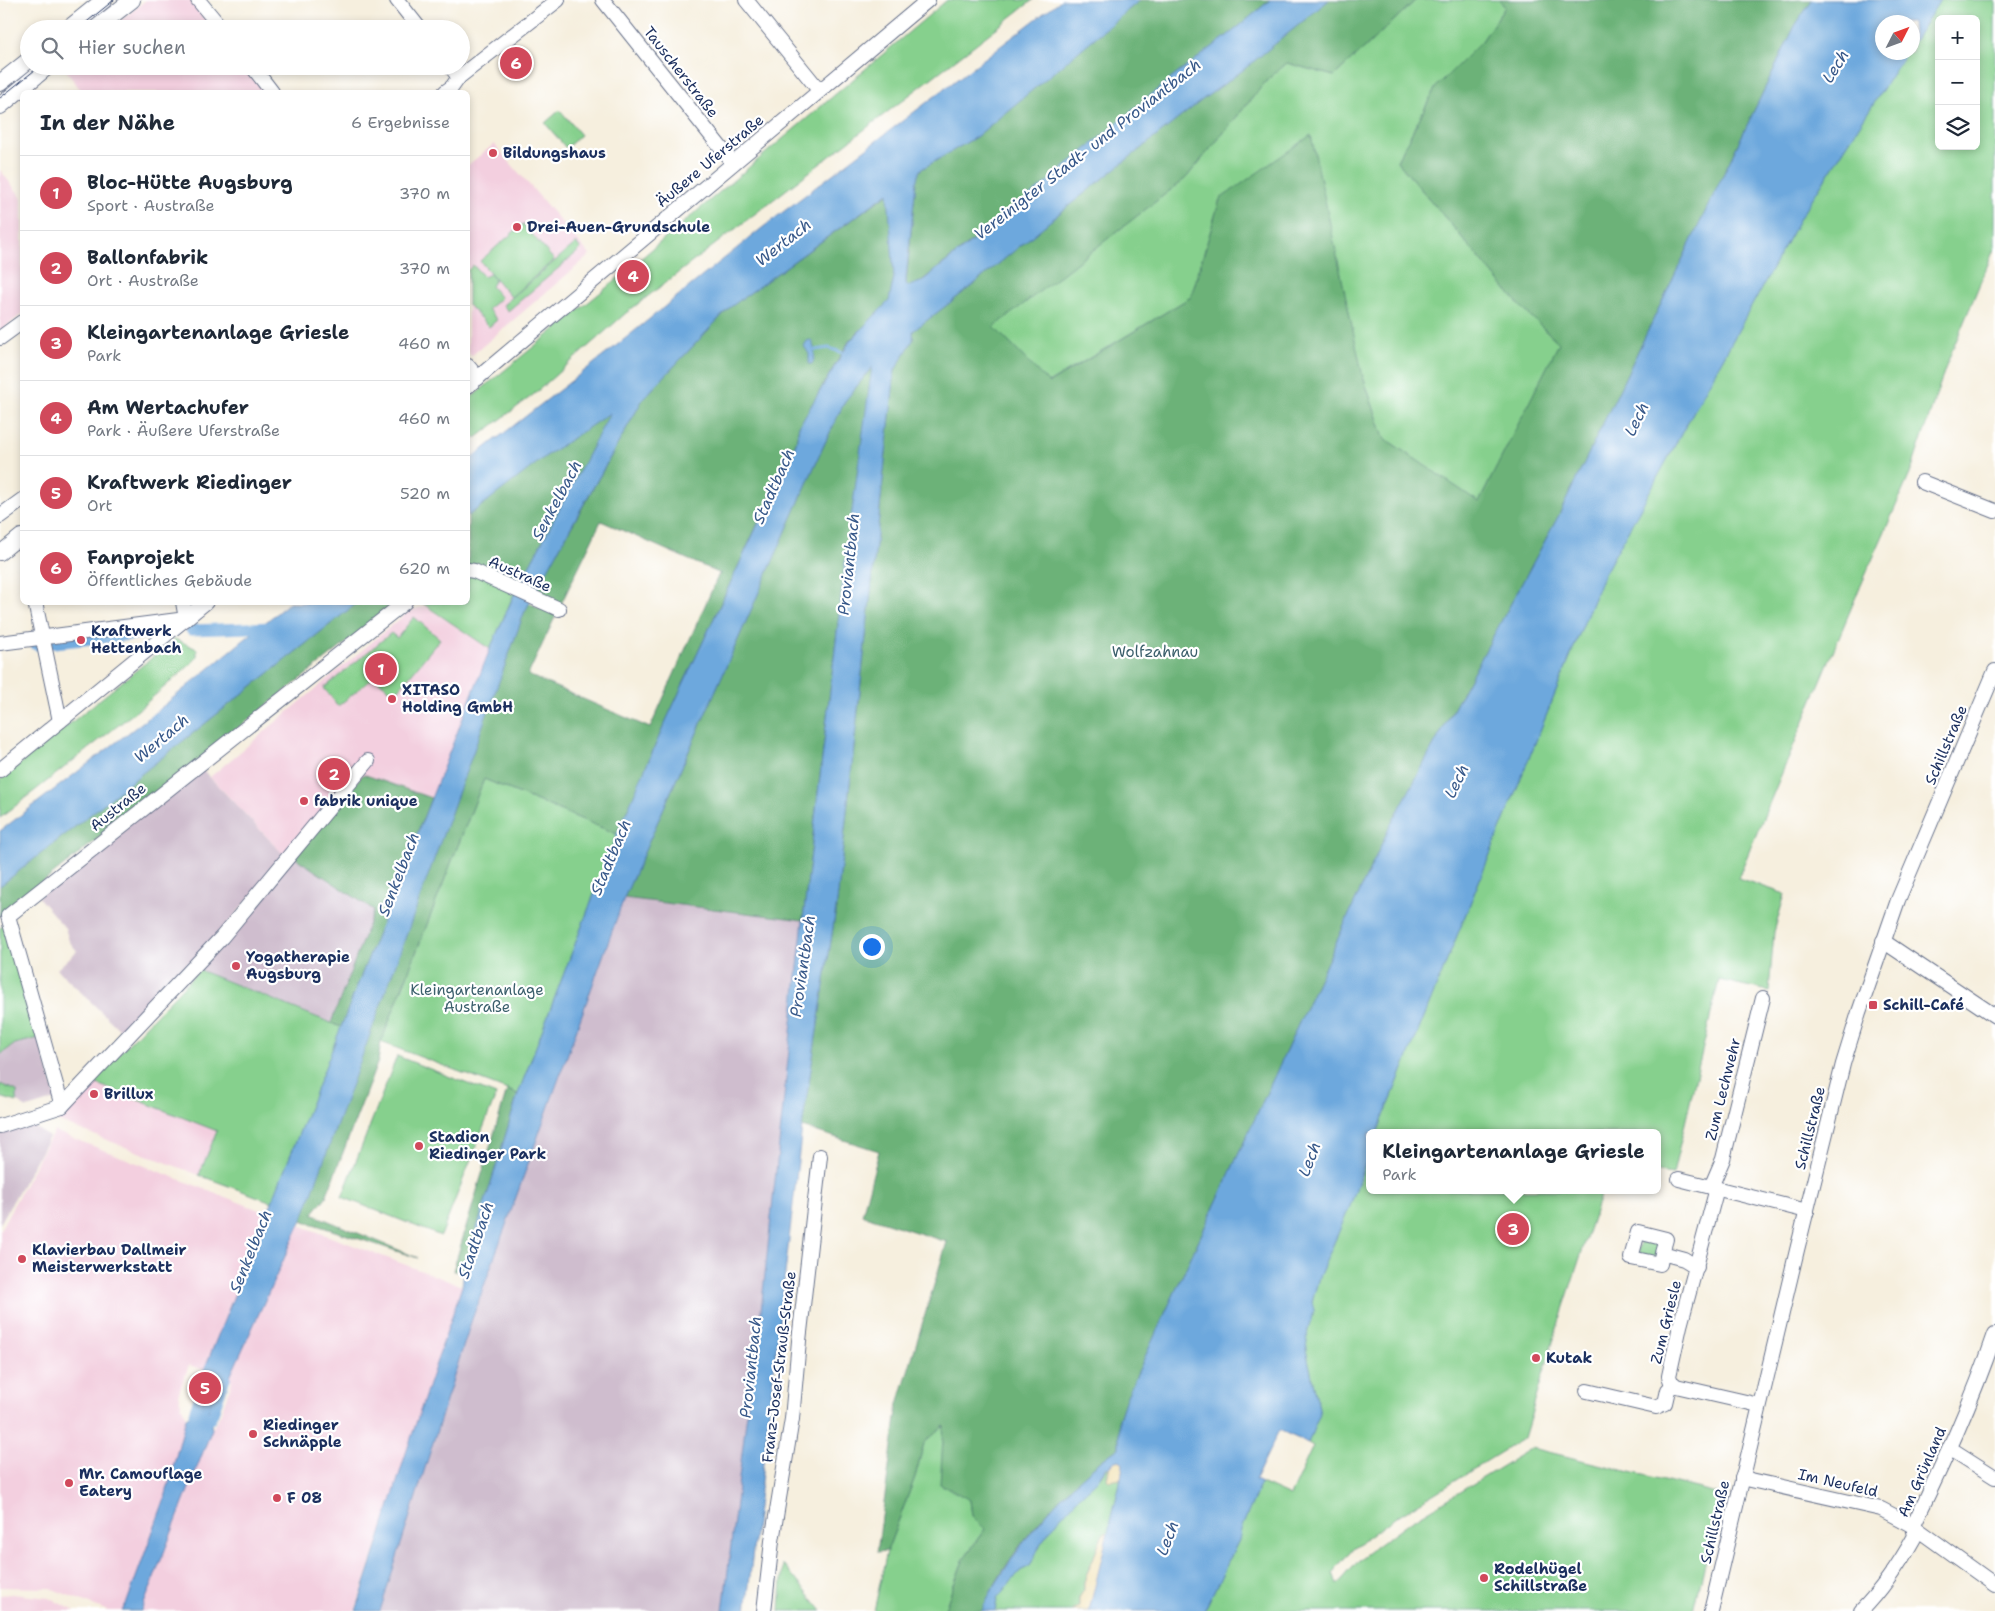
<!DOCTYPE html>
<html lang="de">
<meta charset="utf-8">
<style>
body{margin:0;font-family:"Shantell Sans",sans-serif;background:#f6f6f7;color:#1f2937}
.controls{position:absolute;right:15px;top:15px;display:grid;overflow:hidden;border-radius:8px;box-shadow:0 2px 8px #0003}
.controls button{width:45px;height:45px;display:grid;place-items:center;padding:0;border:0;border-bottom:1px solid #e0e1e3;background:#fff;color:#1f2937;font:25px sans-serif}
.compass{position:absolute;left:1875px;top:15px;width:45px;height:45px;border-radius:50%;background:#fff;box-shadow:0 2px 8px #0003;rotate:48deg}
.you{position:absolute;left:871px;top:946px;width:18px;height:18px;margin:-12px;border:4px solid #fff;border-radius:50%;background:#1a73e8;box-shadow:0 0 0 8px #1a73e833}
.badge{display:grid;place-items:center;width:32px;height:32px;border-radius:50%;background:#d1495b;color:#fff;font-size:16px;font-weight:700}
.pin{position:absolute;translate:-50% -50%;border:2px solid #fff;box-shadow:0 1px 5px #0006}
.popup{position:absolute;left:1366px;top:1129px;width:295px;height:65px;box-sizing:border-box;display:grid;place-content:center;border-radius:8px;background:#fff;filter:drop-shadow(0 1px 4px #0005);font-size:16px;white-space:nowrap;color:#747a83}
.popup b{font-size:19px;color:#1f2937}
.popup::after{content:'';position:absolute;left:50%;top:100%;margin-left:-10px;border:10px solid transparent;border-top-color:#fff}
.list{margin:0;padding:0;list-style:none}
h2{display:flex;justify-content:space-between;align-items:center;height:65px;margin:0;padding:0 20px;font-size:21px}
h2 small{font-size:16px;font-weight:400;color:#747a83}
.list li{display:grid;grid-template-columns:32px 1fr auto;gap:15px;align-items:center;box-sizing:border-box;height:75px;padding:0 20px;border-top:1px solid #e0e1e3}
.list b{display:block;font-size:19px;white-space:nowrap}
.list p{margin:0;font-size:16px;white-space:nowrap;color:#747a83}
.list em{font-size:16px;font-style:normal;color:#747a83}
.icon{flex:none;width:28px;height:28px;fill:none;stroke:currentColor;stroke-width:2;stroke-linecap:round;stroke-linejoin:round}
.map{position:relative;flex:none;width:1995px;height:1611px;overflow:hidden}
.search{position:absolute;background:#fff;box-shadow:0 2px 8px #0003;left:20px;top:20px;width:450px;height:55px;display:flex;align-items:center;gap:12px;box-sizing:border-box;padding:0 18px;border-radius:28px;color:#747a83;font-size:19px}
.panel{position:absolute;background:#fff;box-shadow:0 2px 8px #0003;left:20px;top:90px;width:450px;height:515px;border-radius:8px}
.map>svg:first-child{display:block}
.built{fill:#f3cfdf}
.industrial{fill:#cfbdce}
.green{fill:#86d08d;stroke:#508076;fill-rule:evenodd}
.forest{fill:#6cb278;stroke:#44706b}
.sand{fill:#eeda9e;stroke:#84847e}
.water{fill:#6da8dd;stroke:#446c9e}
.lines{fill:none;stroke-linecap:round;stroke-linejoin:round}
.stream{stroke:#6da8dd;stroke-width:3}
.canal{stroke:#6da8dd;stroke-width:11}
.minor-casing{stroke:#68728b;stroke-width:16}
.major-casing{stroke:#68728b;stroke-width:18}
.minor{stroke:#fff;stroke-width:14}
.major{stroke:#fff;stroke-width:16}
.tram{stroke:#1b2f5e;stroke-width:1}
.poi-dot{fill:#d1495b;stroke:#fff;stroke-width:2}
.labels{text-anchor:middle;stroke-width:4.5;stroke-linejoin:round;paint-order:stroke}
.street-label{font-size:15px;fill:#1b2f5e;stroke:#fff}
.poi-label{font-size:15px;font-weight:bold;fill:#1b2f5e;stroke:#fff;text-anchor:start}
.park-label{font-size:15px;fill:#3b5f6c;stroke:#fff}
.water-label{font-size:16px;font-style:italic;fill:#38598a;stroke:#fff}
</style>
<div class="map">
<svg width="1995" height="1611" viewBox="0 0 1995 1611">
<rect width="100%" height="100%" fill="#fff"/>
<filter id="ink" filterUnits="userSpaceOnUse"><feTurbulence type="fractalNoise" baseFrequency=".02" numOctaves="2"/><feDisplacementMap in="SourceGraphic" scale="10" xChannelSelector="R" yChannelSelector="G"/><feConvolveMatrix kernelMatrix="1 2 1 2 8 2 1 2 1" color-interpolation-filters="sRGB"/></filter>
<filter id="wash" filterUnits="userSpaceOnUse"><feTurbulence type="fractalNoise" baseFrequency=".0096" numOctaves="4" result="noise"/><feDisplacementMap in="SourceGraphic" scale="20" xChannelSelector="R" yChannelSelector="G"/><feGaussianBlur stdDeviation="1.12" result="paint"/><feColorMatrix in="noise" values="0 0 0 0 0 0 0 0 0 0 0 0 0 0 0 0 0 1.4 0 .05"/><feComposite in="paint" operator="in"/></filter>
<g filter="url(#wash)">
<rect width="100%" height="100%" fill="#f6efde"/>
<g class="built">
<polygon points="146,0 190,0 213,29 110,29"/>
<polygon points="63,66 243,66 264,92 82,92"/>
<polygon points="494,144 590,255 471,356 468,351 468,165"/>
<polygon points="0,170 22,198 22,314 0,331"/>
<polygon points="425,606 490,649 431,798 363,774 285,856 210,777 408,612"/>
<polygon points="92,1082 217,1131 199,1175 49,1118 66,1109"/>
<polygon points="54,1131 267,1213 204,1370 189,1365 178,1395 186,1418 165,1498 127,1602 122,1611 108,1611 50,1588 0,1587 0,1230"/>
<polygon points="299,1225 462,1286 355,1611 141,1611 212,1429 221,1413 232,1381 229,1379"/>
<polygon points="12,1594 49,1598 75,1611 0,1611 0,1595"/>
</g>
<g class="industrial">
<polygon points="200,767 285,856 220,933 124,1034 57,969 77,951 69,941 65,928 38,897"/>
<polygon points="294,857 374,910 331,1023 199,970"/>
<polygon points="624,898 803,920 761,1311 755,1346 723,1611 380,1611 471,1322"/>
<polygon points="39,1038 56,1099 27,1108 17,1102 17,1091 0,1084 0,1055 15,1044"/>
<polygon points="30,1124 49,1137 0,1224 0,1134"/>
</g>
<g class="green">
<polygon points="947,0 1033,0 626,313 533,395 476,438 468,431 468,400 606,288"/>
<polygon points="1416,0 1499,0 1505,7 1482,41 1436,87 1397,161 1521,307 1560,343 1479,503 1384,438 1363,377 1220,199 1191,297 1048,383 993,327 1186,178 1268,79 1287,63 1334,76"/>
<path d="M1940,0H1995V247L1947,363L1910,474L1855,599L1738,878L1785,894L1774,932L1769,991L1719,980L1673,1174L1657,1172V1133H1377L1602,578L1801,216L1906,53L1912,52L1913,43ZM1939,19H1976V146H1939Z"/>
<polygon points="560,110 581,135 566,148 545,123"/>
<polygon points="523,224 554,260 511,297 480,261"/>
<polygon points="576,243 581,249 508,311 503,305"/>
<polygon points="473,265 484,277 490,274 495,280 491,286 501,298 488,309 497,320 489,327 468,305 468,270"/>
<polygon points="468,570 516,589 490,649 422,603 468,602"/>
<polygon points="414,617 440,639 395,694 374,677 338,706 324,688 391,633 397,638"/>
<polygon points="175,639 197,649 197,657 191,664 139,709 0,818 0,780"/>
<polygon points="484,779 617,834 518,1094 381,1042"/>
<polygon points="7,923 39,1038 15,1044 0,1055 0,928"/>
<polygon points="199,970 341,1027 272,1202 199,1175 217,1131 92,1082"/>
<polygon points="397,1056 496,1095 441,1236 342,1197"/>
<polygon points="0,1084 17,1091 17,1102 0,1097"/>
<polygon points="1369,1153 1369,1190 1602,1190 1559,1322 1524,1438 1396,1517 1353,1548 1333,1572 1337,1585 1362,1557 1405,1525 1532,1448 1721,1494 1694,1611 1204,1611 1239,1540 1241,1529 1261,1483 1290,1496 1313,1446 1308,1443 1320,1413 1306,1350 1308,1327 1312,1320 1314,1310 1312,1302 1319,1277 1350,1206"/>
<polygon points="1644,1241 1656,1244 1659,1248 1657,1255 1653,1257 1641,1255 1638,1251 1640,1243"/>
<polygon points="944,1425 943,1447 970,1500 972,1516 985,1529 964,1558 944,1611 874,1611 887,1551 915,1477 924,1443"/>
<polygon points="1110,1465 1106,1476 1121,1479 1108,1532 1103,1534 1084,1582 1084,1590 1079,1598 1079,1606 1072,1611 995,1611 997,1599 1020,1571 1030,1566 1041,1543 1058,1520 1077,1499 1096,1482"/>
<polygon points="783,1564 822,1611 780,1611"/>
</g>
<g class="forest">
<polygon points="1140,0 1270,0 1236,29 1165,83 1047,182 920,282 909,287 906,284 916,182 920,170 976,137"/>
<path d="M1329,0H1416L1334,76L1287,63L1268,79L1186,178L994,327L1049,383L1191,297L1220,199L1311,135L1363,377L1384,438L1479,502L1559,343L1521,307L1397,161L1436,87L1482,41L1505,7L1499,0H1812L1795,26L1559,515L1389,828L1126,1398L1119,1419V1448C1068,1481 1005,1554 982,1611H944L964,1558L985,1529L972,1516L970,1500L940,1484L944,1426L924,1443L915,1477L887,1551L877,1552L898,1404L947,1242L862,1215L879,1151L802,1127L837,902L895,370L913,340V331L973,285L1067,207L1202,100L1243,70Z"/>
<polygon points="889,193 894,277 889,301 849,341 799,426 796,442 665,723 617,834 484,779 381,1042 378,1061 326,1197 312,1214 418,1258 301,1220 524,613 529,603 556,615 528,675 650,728 719,574 721,574 601,521 561,604 535,592 643,399 729,308"/>
<polygon points="873,366 847,547 803,920 624,898 823,447 845,401"/>
<polygon points="611,412 519,585 468,565 468,516 546,456"/>
<polygon points="357,603 397,603 0,916 0,886"/>
<polygon points="363,774 431,798 341,1027 331,1023 374,910 294,857"/>
<polygon points="507,1090 518,1094 464,1271 453,1271"/>
</g>
<g class="sand">
<polygon points="1120,1460 1124,1464 1121,1479 1109,1481 1107,1479 1110,1465 1115,1461"/>
<polygon points="1108,1532 1089,1611 1072,1611 1079,1606 1079,1598 1084,1590 1084,1582 1103,1534"/>
</g>
<g class="water">
<polygon points="1061,0 1140,0 976,137 920,170 916,182 906,278 906,284 909,286 921,282 1047,182 1165,83 1236,29 1270,0 1329,0 1243,70 1202,100 1067,207 973,285 913,331 913,340 895,370 837,902 802,1127 746,1611 723,1611 755,1346 761,1311 803,920 847,547 872,367 845,401 823,447 624,898 471,1322 380,1611 356,1611 377,1547 405,1456 462,1286 464,1271 518,1094 617,834 665,723 796,443 799,426 850,341 889,301 894,277 888,193 729,308 643,399 577,516 524,613 304,1215 229,1379 221,1377 208,1410 212,1429 142,1609 141,1611 122,1611 127,1602 165,1498 186,1418 201,1408 213,1374 204,1370 272,1202 490,649 514,595 610,413 546,456 468,516 468,461 606,354 762,228"/>
<path d="M1812,0H1940L1913,43L1912,22H1882V52L1906,53L1801,216L1602,578L1377,1133H1369V1153L1350,1206L1319,1277L1312,1302L1314,1310L1312,1320L1308,1327L1306,1350L1320,1413L1308,1443L1279,1430L1255,1480L1261,1483L1241,1529L1239,1540L1204,1611H1089L1121,1479L1123,1464L1120,1460L1115,1461L1105,1469L1096,1482L1077,1499L1058,1520L1041,1543L1030,1566L1020,1571L997,1599L995,1611H982C987,1596 996,1584 1004,1571C1034,1524 1073,1479 1119,1448V1419L1126,1398L1389,828L1559,515L1795,26Z"/>
<path d="M811,340C815,347 816,356 812,364H809V354L804,346L807,341Z"/>
<polygon points="289,603 357,603 0,886 0,831 157,711"/>
</g>
<g class="lines">
<polyline class="stream" points="815,350 829,348 843,353"/>
<g class="canal">
<polyline points="191,630 274,627"/>
<polyline points="36,645 159,632"/>
<polyline points="208,1372 194,1413 200,1423 210,1419 213,1413 225,1378"/>
</g>
</g>
</g>
<g filter="url(#ink)">
<g class="lines">
<defs>
<g id="minor">
<polyline points="198,0 222,29"/>
<polyline points="397,0 420,29"/>
<polyline points="603,0 733,163"/>
<polyline points="746,0 819,90"/>
<polyline points="252,66 272,92"/>
<polyline points="450,66 459,77"/>
<polyline points="445,92 452,87 459,77 558,0"/>
<polyline points="0,338 22,322"/>
<polyline points="468,366 478,378"/>
<polyline points="468,386 928,0"/>
<polyline points="1922,482 1995,511"/>
<polyline points="0,516 22,500"/>
<polyline points="0,553 21,536 22,544"/>
<polyline points="468,570 474,571 559,609"/>
<polyline points="35,602 60,721"/>
<polyline points="0,643 186,619 183,602"/>
<polyline points="0,770 206,602"/>
<polyline points="1883,941 1995,1016"/>
<polyline points="62,1106 8,916 405,602"/>
<polyline points="0,1126 62,1106 222,937 368,761"/>
<polyline points="1679,1179 1807,1211"/>
<polyline points="1711,1187 1723,1159 1763,998"/>
<polyline points="1717,1188 1680,1326 1669,1376 1671,1382 1676,1386 1759,1405"/>
<polyline points="1662,1253 1660,1264 1631,1258 1638,1232 1666,1239 1662,1253 1684,1259 1697,1267"/>
<polyline points="1587,1391 1656,1407 1665,1403 1668,1390 1674,1384"/>
<polyline points="1951,1449 1995,1477"/>
<polyline points="1742,1478 1881,1509 1913,1526 1995,1585"/>
<polyline points="764,1611 772,1541 792,1419 799,1341 820,1156"/>
<polyline points="1711,1611 1797,1250 1843,1064 1859,1012 1898,900 1995,671"/>
<path d="M1861,1611C1883,1589 1900,1563 1915,1536L1913,1526C1944,1462 1972,1402 1995,1334"/>
</g>
<g id="major">
<polyline points="68,29 104,0"/>
<polyline points="95,29 132,0"/>
<polyline points="0,83 29,60"/>
<polyline points="0,106 48,66"/>
</g>
</defs>
<use href="#minor" class="minor-casing"/>
<use href="#major" class="major-casing"/>
<use href="#minor" class="minor"/>
<use href="#major" class="major"/>
<g class="tram">
<polyline points="78,29 114,0"/>
<polyline points="0,98 40,66"/>
</g>
</g>
</g>
<g class="poi-dot">
<circle cx="493" cy="153" r="5"/>
<circle cx="517" cy="227" r="5"/>
<circle cx="81" cy="640" r="5"/>
<circle cx="392" cy="699" r="5"/>
<circle cx="304" cy="801" r="5"/>
<circle cx="236" cy="966" r="5"/>
<rect x="1868" y="1000" width="10" height="10" rx="2.5"/>
<circle cx="94" cy="1094" r="5"/>
<circle cx="419" cy="1146" r="5"/>
<circle cx="22" cy="1259" r="5"/>
<circle cx="1536" cy="1358" r="5"/>
<circle cx="253" cy="1434" r="5"/>
<circle cx="69" cy="1483" r="5"/>
<circle cx="277" cy="1498" r="5"/>
<circle cx="1484" cy="1578" r="5"/>
</g>
<g class="labels">
<g class="street-label">
<text transform="translate(681 72) rotate(52)" y="5">Tauscherstraße</text>
<text transform="translate(710 161) rotate(-40)" y="5">Äußere Uferstraße</text>
<text transform="translate(520 574) rotate(24)" y="5">Austraße</text>
<text transform="translate(1946 745) rotate(-67)" y="5">Schillstraße</text>
<text transform="translate(118 807) rotate(-39)" y="5">Austraße</text>
<text transform="translate(1723 1089) rotate(-76)" y="5">Zum Lechwehr</text>
<text transform="translate(1810 1128) rotate(-76)" y="5">Schillstraße</text>
<text transform="translate(1666 1322) rotate(-76)" y="5">Zum Griesle</text>
<text transform="translate(779 1367) rotate(-83)" y="5">Franz-Josef-Strauß-Straße</text>
<text transform="translate(1922 1472) rotate(-66)" y="5">Am Grünland</text>
<text transform="translate(1838 1483) rotate(13)" y="5">Im Neufeld</text>
<text transform="translate(1715 1522) rotate(-77)" y="5">Schillstraße</text>
</g>
<g class="poi-label">
<text x="503" y="158">Bildungshaus</text>
<text x="527" y="232">Drei-Auen-Grundschule</text>
<text x="91" y="636">Kraftwerk<tspan x="91" dy="17">Hettenbach</tspan></text>
<text x="402" y="695">XITASO<tspan x="402" dy="17">Holding GmbH</tspan></text>
<text x="314" y="806">fabrik unique</text>
<text x="246" y="962">Yogatherapie<tspan x="246" dy="17">Augsburg</tspan></text>
<text x="1883" y="1010">Schill-Café</text>
<text x="104" y="1099">Brillux</text>
<text x="429" y="1142">Stadion<tspan x="429" dy="17">Riedinger Park</tspan></text>
<text x="32" y="1255">Klavierbau Dallmeir<tspan x="32" dy="17">Meisterwerkstatt</tspan></text>
<text x="1546" y="1363">Kutak</text>
<text x="263" y="1430">Riedinger<tspan x="263" dy="17">Schnäpple</tspan></text>
<text x="79" y="1479">Mr. Camouflage<tspan x="79" dy="17">Eatery</tspan></text>
<text x="287" y="1503">F 08</text>
<text x="1494" y="1574">Rodelhügel<tspan x="1494" dy="17">Schillstraße</tspan></text>
</g>
<g class="park-label">
<text x="1155" y="657">Wolfzahnau</text>
<text x="477" y="995">Kleingartenanlage<tspan x="477" dy="17">Austraße</tspan></text>
</g>
<g class="water-label">
<text transform="translate(1835 66) rotate(-58)" y="6">Lech</text>
<text transform="translate(1087 149) rotate(-38)" y="6">Vereinigter Stadt- und Proviantbach</text>
<text transform="translate(783 242) rotate(-38)" y="6">Wertach</text>
<text transform="translate(1636 419) rotate(-64)" y="6">Lech</text>
<text transform="translate(773 486) rotate(-66)" y="6">Stadtbach</text>
<text transform="translate(556 500) rotate(-62)" y="6">Senkelbach</text>
<text transform="translate(848 564) rotate(-84)" y="6">Proviantbach</text>
<text transform="translate(161 738) rotate(-40)" y="6">Wertach</text>
<text transform="translate(1456 781) rotate(-64)" y="6">Lech</text>
<text transform="translate(610 857) rotate(-67)" y="6">Stadtbach</text>
<text transform="translate(398 874) rotate(-69)" y="6">Senkelbach</text>
<text transform="translate(802 966) rotate(-82)" y="6">Proviantbach</text>
<text transform="translate(1309 1159) rotate(-69)" y="6">Lech</text>
<text transform="translate(475 1240) rotate(-71)" y="6">Stadtbach</text>
<text transform="translate(250 1251) rotate(-68)" y="6">Senkelbach</text>
<text transform="translate(750 1367) rotate(-84)" y="6">Proviantbach</text>
<text transform="translate(1167 1538) rotate(-69)" y="6">Lech</text>
</g>
</g>
</svg>
<div class="controls">
<button>+</button>
<button>−</button>
<button><svg class="icon" aria-label="layers" viewBox="0 0 24 24"><path d="M12 4l9 5-9 5-9-5zM3 14l9 5 9-5"/></svg></button>
</div>
<svg class="compass" viewBox="-18 -18 36 36"><path d="M0-13l5 13h-10z" fill="#e53935"/><path d="M0 13l5-13h-10z" fill="#747a83"/></svg>
<div class="you"></div>
<div class="pin badge" style="left:381px;top:669px">1</div>
<div class="pin badge" style="left:334px;top:774px">2</div>
<div class="pin badge" style="left:1513px;top:1229px">3</div>
<div class="popup"><b>Kleingartenanlage Griesle</b>Park</div>
<div class="pin badge" style="left:633px;top:276px">4</div>
<div class="pin badge" style="left:205px;top:1388px">5</div>
<div class="pin badge" style="left:516px;top:63px">6</div>
<div class="search"><svg class="icon" aria-label="search" viewBox="0 0 24 24"><circle cx="10" cy="10" r="6"/><path d="M15 15l6 6"/></svg>Hier suchen</div>
<section class="panel">
<h2>In der Nähe<small>6 Ergebnisse</small></h2>
<ul class="list">
<li><span class="badge">1</span><div><b>Bloc-Hütte Augsburg</b><p>Sport · Austraße</p></div><em>370 m</em></li>
<li><span class="badge">2</span><div><b>Ballonfabrik</b><p>Ort · Austraße</p></div><em>370 m</em></li>
<li><span class="badge">3</span><div><b>Kleingartenanlage Griesle</b><p>Park</p></div><em>460 m</em></li>
<li><span class="badge">4</span><div><b>Am Wertachufer</b><p>Park · Äußere Uferstraße</p></div><em>460 m</em></li>
<li><span class="badge">5</span><div><b>Kraftwerk Riedinger</b><p>Ort</p></div><em>520 m</em></li>
<li><span class="badge">6</span><div><b>Fanprojekt</b><p>Öffentliches Gebäude</p></div><em>620 m</em></li>
</ul>
</section>
</div>
